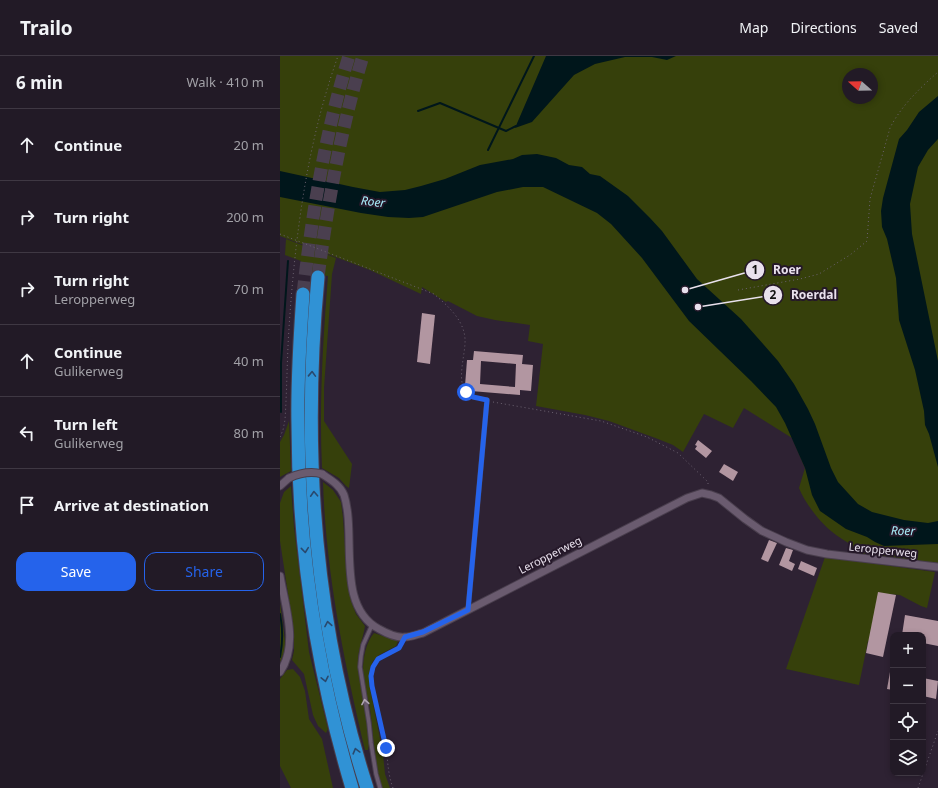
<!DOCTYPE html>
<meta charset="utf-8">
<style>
body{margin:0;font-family:"Noto Sans",sans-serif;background:#2a232e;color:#f1f3f6}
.controls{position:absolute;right:12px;bottom:12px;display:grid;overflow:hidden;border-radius:8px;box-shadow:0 2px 6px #0003}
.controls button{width:36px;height:36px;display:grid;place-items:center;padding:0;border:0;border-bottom:1px solid #3f3843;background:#221a26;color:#f1f3f6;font:20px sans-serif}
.compass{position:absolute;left:562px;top:12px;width:36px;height:36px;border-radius:50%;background:#221a26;box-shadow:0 2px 6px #0003;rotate:290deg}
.stop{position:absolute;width:12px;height:12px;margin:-9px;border:3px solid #2563eb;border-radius:50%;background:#fff}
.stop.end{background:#2563eb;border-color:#fff;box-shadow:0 1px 4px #0008}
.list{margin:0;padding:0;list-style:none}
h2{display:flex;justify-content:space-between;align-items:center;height:52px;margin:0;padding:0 16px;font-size:17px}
h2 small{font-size:13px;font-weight:400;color:#a2a1a7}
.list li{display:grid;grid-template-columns:26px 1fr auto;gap:12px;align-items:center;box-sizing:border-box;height:72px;padding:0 16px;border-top:1px solid #3f3843}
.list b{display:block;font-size:15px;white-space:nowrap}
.list p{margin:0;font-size:13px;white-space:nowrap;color:#a2a1a7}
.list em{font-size:13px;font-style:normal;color:#a2a1a7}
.actions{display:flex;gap:8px;padding:12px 16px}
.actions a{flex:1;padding:9px 0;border:1px solid #2563eb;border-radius:12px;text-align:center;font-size:14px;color:#2563eb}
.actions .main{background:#2563eb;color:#fff}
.icon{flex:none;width:22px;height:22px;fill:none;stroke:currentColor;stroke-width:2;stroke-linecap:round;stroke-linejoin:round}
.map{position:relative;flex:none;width:658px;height:732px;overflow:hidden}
header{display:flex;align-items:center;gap:24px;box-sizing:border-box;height:56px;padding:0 20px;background:#221a26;border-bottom:1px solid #3f3843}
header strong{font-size:19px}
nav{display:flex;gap:22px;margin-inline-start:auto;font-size:14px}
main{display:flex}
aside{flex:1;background:#221a26}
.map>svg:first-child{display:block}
.green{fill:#36400b;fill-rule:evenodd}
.water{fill:#00161b}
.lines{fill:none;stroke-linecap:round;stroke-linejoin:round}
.stream{stroke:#00161b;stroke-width:2}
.building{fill:#b296a1;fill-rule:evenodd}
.motorway-tunnel{stroke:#4a3f4f;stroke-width:13;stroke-dasharray:13 6;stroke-linecap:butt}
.service-casing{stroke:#493e4d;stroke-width:5.5}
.minor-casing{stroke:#493e4d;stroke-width:9}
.motorway-casing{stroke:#493e4d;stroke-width:15}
.path{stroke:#6c6271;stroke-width:1;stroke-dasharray:1 3;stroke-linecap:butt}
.service{stroke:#6a5b6f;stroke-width:3.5}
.minor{stroke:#6a5b6f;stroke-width:7}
.motorway{stroke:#3092d5;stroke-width:13}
.minor-bridge-casing{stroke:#493e4d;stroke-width:9;stroke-linecap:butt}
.minor-bridge{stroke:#6a5b6f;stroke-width:7}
.oneway{stroke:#29496e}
.oneway2{stroke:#b0a5b4}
.route{stroke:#2563eb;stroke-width:5}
.labels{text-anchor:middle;stroke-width:4;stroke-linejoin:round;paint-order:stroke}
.street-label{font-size:11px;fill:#e9e1ed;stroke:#251829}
.water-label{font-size:12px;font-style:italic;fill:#a9eefb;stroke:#251829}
.leader{fill:none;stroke:#e9e1ed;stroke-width:1.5}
.callout-dot{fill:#e9e1ed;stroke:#251829;stroke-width:1.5}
.mark-label{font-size:12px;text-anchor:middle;font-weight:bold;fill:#111}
.callout-label{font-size:12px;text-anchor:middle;font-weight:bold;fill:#e9e1ed;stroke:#251829;stroke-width:4;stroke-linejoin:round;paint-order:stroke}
</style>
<header>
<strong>Trailo</strong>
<nav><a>Map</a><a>Directions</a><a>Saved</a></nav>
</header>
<main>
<aside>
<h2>6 min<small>Walk · 410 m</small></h2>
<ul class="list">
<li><svg class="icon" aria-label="ahead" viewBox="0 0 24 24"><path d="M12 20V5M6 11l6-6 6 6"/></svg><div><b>Continue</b></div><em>20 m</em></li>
<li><svg class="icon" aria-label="right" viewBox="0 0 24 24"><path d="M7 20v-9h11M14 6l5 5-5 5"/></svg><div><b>Turn right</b></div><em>200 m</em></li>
<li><svg class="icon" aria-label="right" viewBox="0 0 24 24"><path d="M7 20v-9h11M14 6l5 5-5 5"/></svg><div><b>Turn right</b><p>Leropperweg</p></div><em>70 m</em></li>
<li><svg class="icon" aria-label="ahead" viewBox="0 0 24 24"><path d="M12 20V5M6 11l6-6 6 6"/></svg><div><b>Continue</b><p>Gulikerweg</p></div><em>40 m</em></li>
<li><svg class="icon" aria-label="left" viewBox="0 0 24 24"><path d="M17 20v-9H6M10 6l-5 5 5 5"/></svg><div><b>Turn left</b><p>Gulikerweg</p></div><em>80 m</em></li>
<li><svg class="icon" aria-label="arrive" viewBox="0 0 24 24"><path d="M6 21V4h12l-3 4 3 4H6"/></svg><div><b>Arrive at destination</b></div></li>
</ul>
<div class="actions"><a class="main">Save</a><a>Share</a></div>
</aside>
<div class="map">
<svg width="658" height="732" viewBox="0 0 658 732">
<rect width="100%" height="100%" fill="#2e2233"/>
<g class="green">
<path d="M0,0H658V507L570,496L573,490C566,485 558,481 551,475C539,465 525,447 519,432L525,412L512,382L464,352L453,372L424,358L403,396L393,389L378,383L329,365L305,359L256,350L263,288L248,285L250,269L215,264L197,260L168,245L166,246L142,231L141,238L90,214L0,180ZM568,18H592V42H568Z"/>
<path d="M6,183L56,202L52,218L44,332V365L72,408L69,432L66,430L59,422L42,412C39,348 43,284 48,220L21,217V205L5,199Z"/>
<polygon points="9,365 11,415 0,421 0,386 4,379"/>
<path d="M43,426L53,434L61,446L63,462L67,523L71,545L76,558L85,570C83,583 77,596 78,609C79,636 94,670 88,694H85C64,605 46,518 43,426Z"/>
<polygon points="11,430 14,471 29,596 48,673 46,677 38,670 33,659 24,618 12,604 14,595 14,577 0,485 0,447 4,436"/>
<polygon points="545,501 655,516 647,552 641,550 620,539 609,538 598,587 588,585 579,629 506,613"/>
<polygon points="0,547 6,593 0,606"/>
<path d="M94,577L118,585L116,590L99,599L93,605L90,612L89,627L103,698L105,718L110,732H102C93,706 94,680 90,653C88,641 82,627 83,614C83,602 86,586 94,577Z"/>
<polygon points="13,613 20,621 25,635 29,663 42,683 53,732 11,732 0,710 0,623 7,614"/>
</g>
<g class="water">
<polygon points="266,0 396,0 387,4 372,1 345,1 315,8 294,19 252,66 235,72"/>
<polygon points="658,40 658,83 648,94 638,111 630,148 632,178 658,305 658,411 649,378 645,369 644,355 635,314 619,264 616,222 607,183 602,171 601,155 603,142 619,83 627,74 639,56"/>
<polygon points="257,98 276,102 289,109 302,111 310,118 320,120 348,140 370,162 382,175 417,223 461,263 498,305 514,328 528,353 535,368 551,412 558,426 578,448 592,456 624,464 648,467 658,465 658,488 604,490 595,486 587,481 566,473 540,455 532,439 525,412 505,367 496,351 471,325 409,265 362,202 331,168 317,157 263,131 243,131 217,136 143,161 129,162 108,161 81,157 0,141 0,115 73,131 100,136 125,134 141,130 165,123 200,109 233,103 242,99"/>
</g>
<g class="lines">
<g class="stream">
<polyline points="138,55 160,47 226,75 236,70"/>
<polyline points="208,94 254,0"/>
<polyline points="1,356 1,307 8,205"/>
<path d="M0,558C3,573 3,586 0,601"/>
</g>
</g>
<g class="building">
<polygon points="142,257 155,259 150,308 137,306"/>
<path d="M194,295L243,299L242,308L253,309L251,335L240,334V339L191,335L192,331L185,330L187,304H193ZM201,305L236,308L235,331L200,328Z"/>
<polygon points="418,384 432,395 426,402 415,393 417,390 415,389"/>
<polygon points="444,408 458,416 453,425 439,416"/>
<polygon points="489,484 497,487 488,506 481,503"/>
<polygon points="506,492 513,494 509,505 515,508 512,515 499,509"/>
<polygon points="521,505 537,512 534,520 518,513"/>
<polygon points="598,536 616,539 603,601 586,597"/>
<polygon points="625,559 658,565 658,590 643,587 643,579 622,579"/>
<polygon points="610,616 613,616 613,634 607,633"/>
<polygon points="643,622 658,625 656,643 643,640"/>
</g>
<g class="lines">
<g class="motorway-tunnel">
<path d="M38,221C48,146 61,72 83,0"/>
<path d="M23,238C32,158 45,77 69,0"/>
</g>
<defs>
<g id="service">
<polyline points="188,554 207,344"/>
<polyline points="92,569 83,589 81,600 80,611 89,667 91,687 96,718 100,732"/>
</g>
<g id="minor">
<path d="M42,418C51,424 60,429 64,439C77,479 55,550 99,573C106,577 117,582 125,581C131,581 138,578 143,577L407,442L422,437L431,439L439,442L465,463L482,475L506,486L527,494L547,498L658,511"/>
<polyline points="0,430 9,422"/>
<path d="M0,520C5,550 19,589 0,616"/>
</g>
<g id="motorway">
<path d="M38,221C22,392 34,568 87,732"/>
<path d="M23,238C20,281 17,325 18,368C18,490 37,615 72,732"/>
</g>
</defs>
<use href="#service" class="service-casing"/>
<use href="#minor" class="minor-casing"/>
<use href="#motorway" class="motorway-casing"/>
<g class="path">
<path d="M0,178L154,238C168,250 184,264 185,283C186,297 176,324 186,336C189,340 197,342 202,344"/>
<path d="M458,234L520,223L539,218L570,199L587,185L590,143L610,72C621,50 640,32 658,16"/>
<polyline points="213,346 321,365 367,381 398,397 428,426 428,430"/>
<path d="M0,381L3,374L5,364C7,333 7,303 9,272C15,180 27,87 58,0"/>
<path d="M113,732C108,719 108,706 106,692C103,674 86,626 93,610C98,598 115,598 121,587"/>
<polyline points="638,732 658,675"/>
</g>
<use href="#service" class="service"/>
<use href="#minor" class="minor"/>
<use href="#motorway" class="motorway"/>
<defs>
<path id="minor-bridge" d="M9,422C20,417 31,415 42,418"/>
</defs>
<use href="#minor-bridge" class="minor-bridge-casing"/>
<use href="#minor-bridge" class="minor-bridge"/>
</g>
<defs><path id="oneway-chevron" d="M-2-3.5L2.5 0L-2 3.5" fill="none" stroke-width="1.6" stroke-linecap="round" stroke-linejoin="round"/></defs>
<g class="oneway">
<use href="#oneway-chevron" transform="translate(32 318) rotate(-88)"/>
<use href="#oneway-chevron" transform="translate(34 438) rotate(-93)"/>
<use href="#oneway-chevron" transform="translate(25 494) rotate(84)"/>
<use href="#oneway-chevron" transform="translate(48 568) rotate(-100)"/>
<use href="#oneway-chevron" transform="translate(45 623) rotate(78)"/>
<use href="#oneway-chevron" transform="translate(76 695) rotate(-105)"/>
</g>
<use class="oneway2" href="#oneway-chevron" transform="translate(85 646) rotate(-100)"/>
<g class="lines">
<polyline class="route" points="106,692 92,630 91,620 93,611 98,603 119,592 125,581 143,576 188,554 207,344 193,341 186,336"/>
</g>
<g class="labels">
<g class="street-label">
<text transform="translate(603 494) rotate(6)" y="4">Leropperweg</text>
<text transform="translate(270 499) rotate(-27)" y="4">Leropperweg</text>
</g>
<g class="water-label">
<text transform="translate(93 146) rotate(7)" y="4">Roer</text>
<text transform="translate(623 475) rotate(1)" y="4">Roer</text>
</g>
</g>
<path class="leader" d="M405 234L475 214M418 251L493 239"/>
<g class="callout-dot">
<circle cx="405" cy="234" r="4"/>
<circle cx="418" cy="251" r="4"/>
<circle cx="475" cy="214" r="10"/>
<circle cx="493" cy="239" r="10"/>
</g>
<g class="mark-label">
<text x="475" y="218">1</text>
<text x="493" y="243">2</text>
</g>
<g class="callout-label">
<text x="507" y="218">Roer</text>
<text x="534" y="243">Roerdal</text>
</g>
</svg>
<div class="controls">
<button>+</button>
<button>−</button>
<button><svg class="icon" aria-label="locate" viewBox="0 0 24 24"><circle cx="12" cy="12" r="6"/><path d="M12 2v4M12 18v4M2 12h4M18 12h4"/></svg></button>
<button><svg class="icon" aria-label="layers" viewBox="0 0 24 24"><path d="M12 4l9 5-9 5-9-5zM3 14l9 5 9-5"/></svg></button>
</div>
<svg class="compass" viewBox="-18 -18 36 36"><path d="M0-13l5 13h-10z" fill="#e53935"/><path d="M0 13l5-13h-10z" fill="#a2a1a7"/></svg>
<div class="stop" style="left:186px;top:336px"></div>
<div class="stop end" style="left:106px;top:692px"></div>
</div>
</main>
